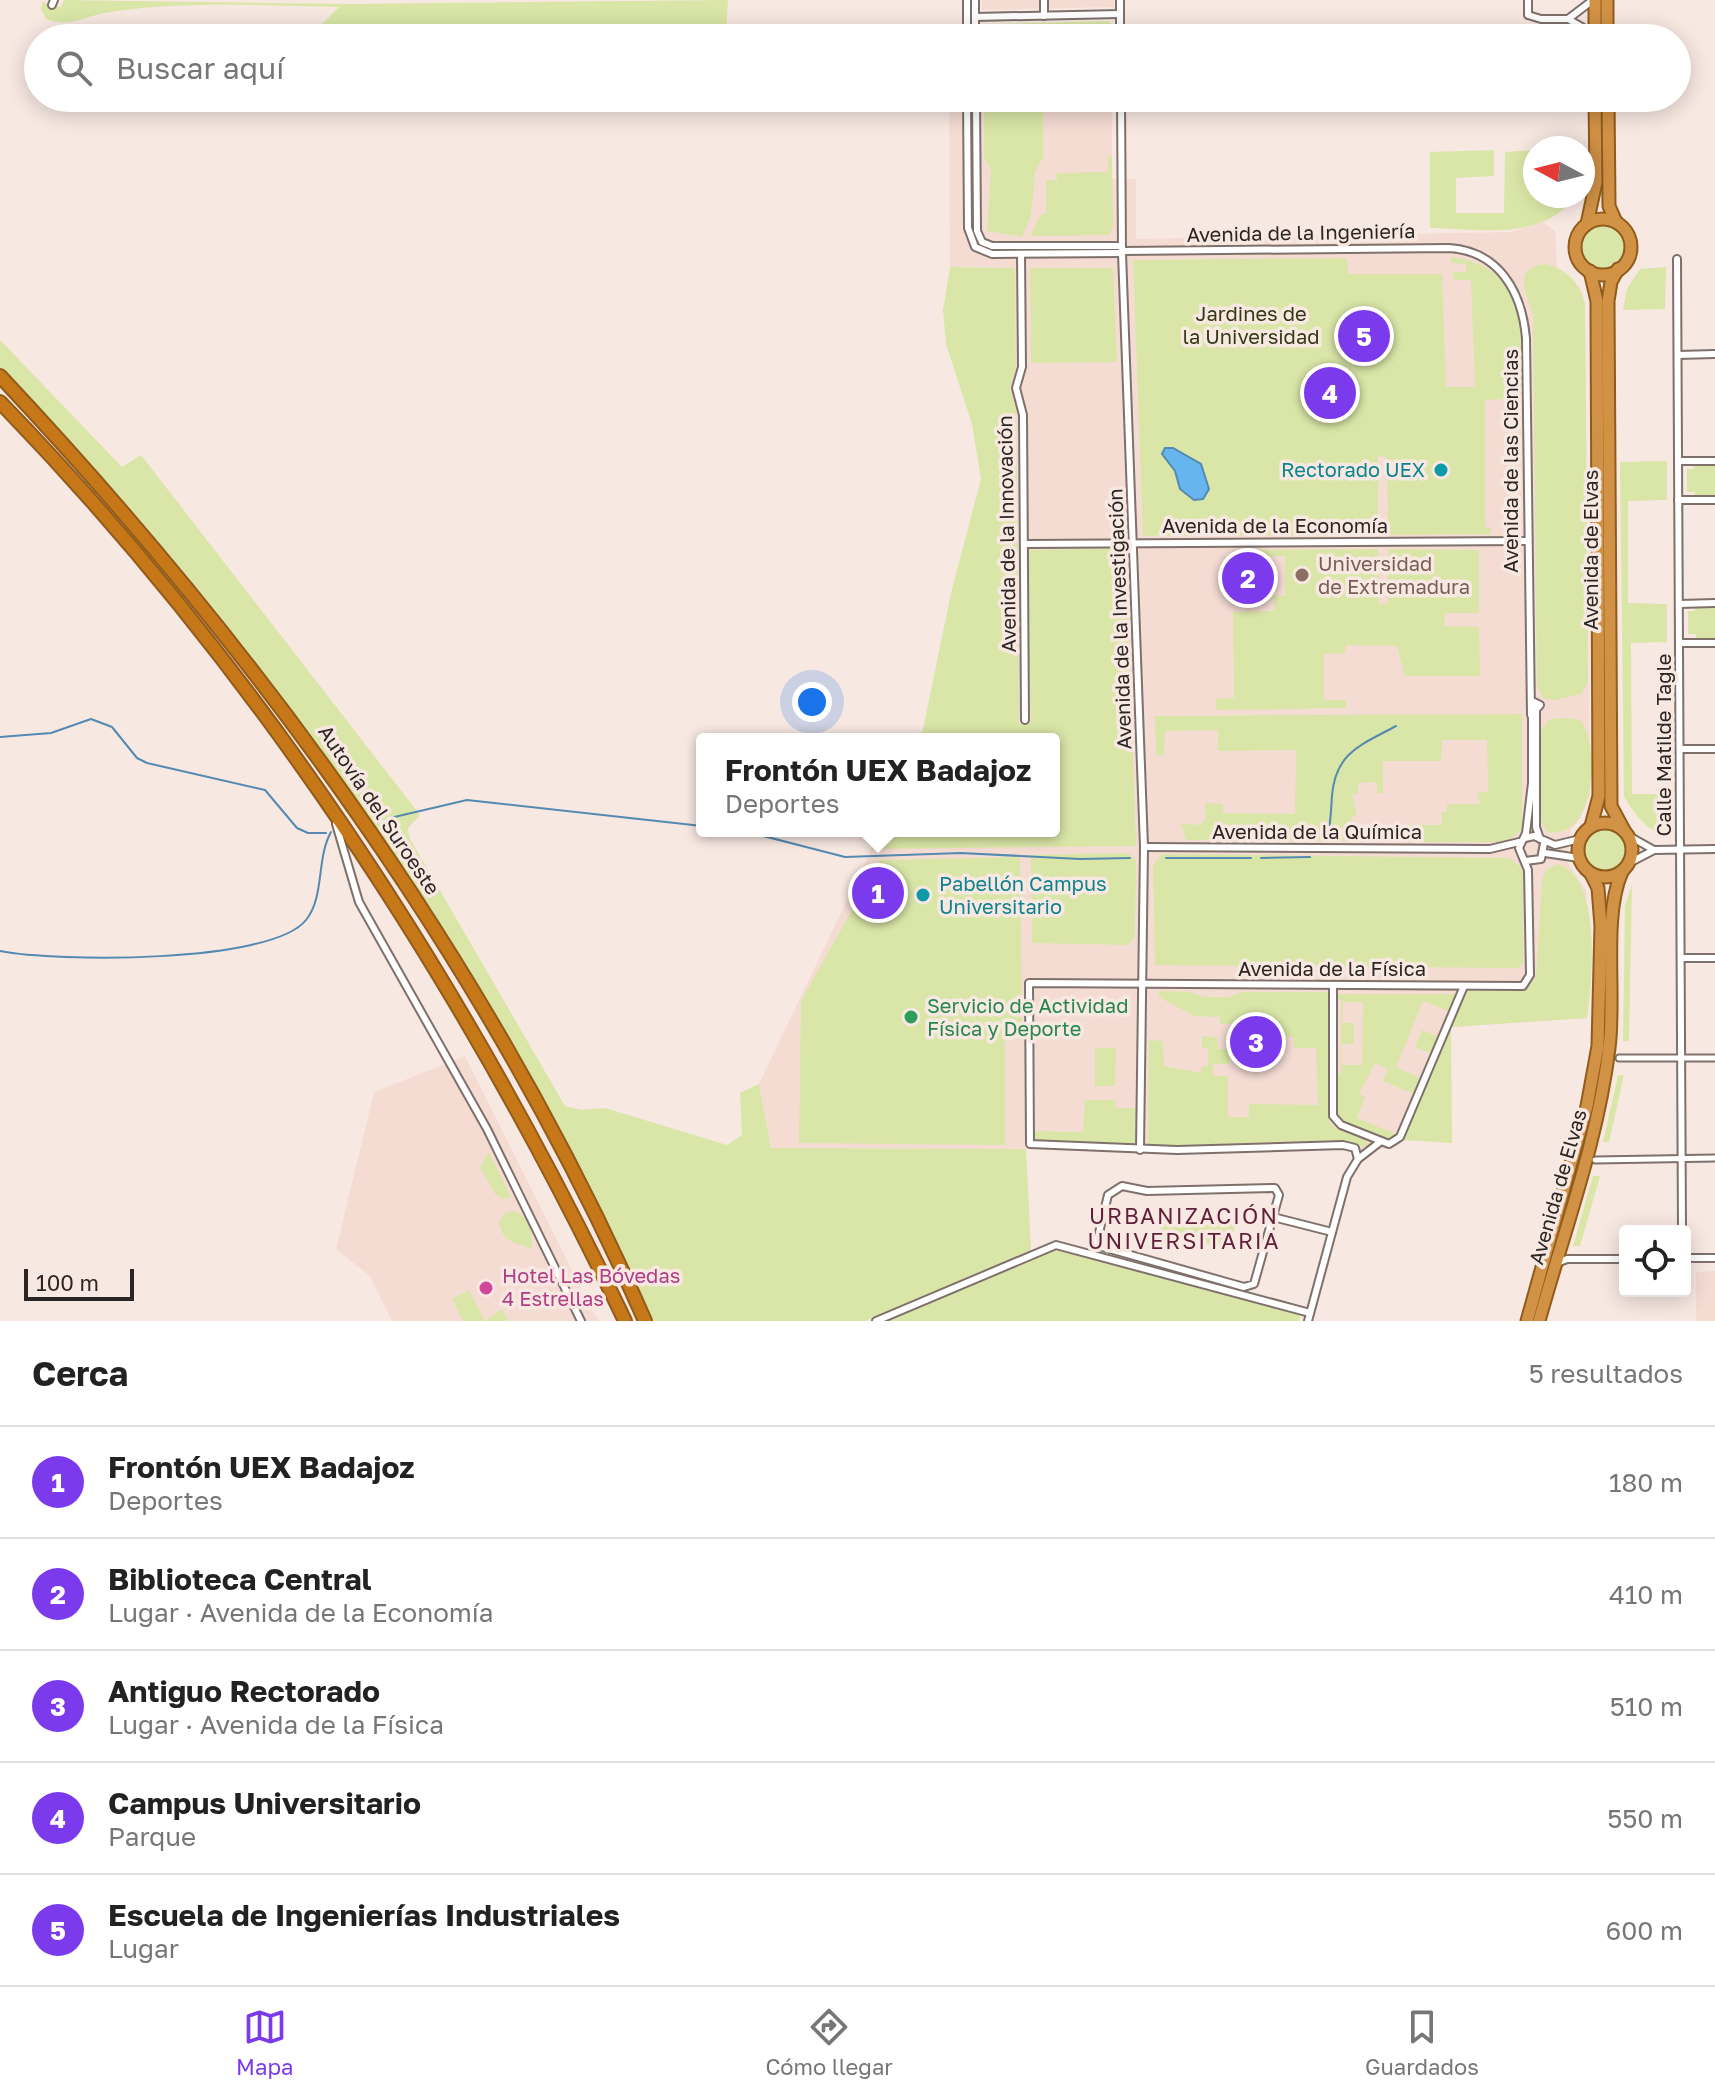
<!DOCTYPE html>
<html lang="es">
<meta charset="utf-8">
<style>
body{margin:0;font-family:"Golos Text",sans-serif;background:#f2f2f2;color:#222}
.controls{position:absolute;right:24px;bottom:24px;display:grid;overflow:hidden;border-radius:8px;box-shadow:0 4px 20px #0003}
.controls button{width:72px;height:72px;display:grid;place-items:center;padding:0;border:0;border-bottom:2px solid #e0e0e0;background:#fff;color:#222;font:40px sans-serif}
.compass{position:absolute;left:1523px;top:136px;width:72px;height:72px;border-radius:50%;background:#fff;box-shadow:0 4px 20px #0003;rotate:277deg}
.scale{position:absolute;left:24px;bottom:20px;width:110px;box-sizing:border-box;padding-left:8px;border:4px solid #2b2623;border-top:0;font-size:22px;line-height:28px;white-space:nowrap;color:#2b2623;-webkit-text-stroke:6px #f8e8e2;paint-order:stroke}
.you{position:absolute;left:812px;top:702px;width:28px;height:28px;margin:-20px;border:6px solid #fff;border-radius:50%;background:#1a73e8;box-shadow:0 0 0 12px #1a73e833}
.badge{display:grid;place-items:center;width:52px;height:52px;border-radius:50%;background:#7c3aed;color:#fff;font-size:26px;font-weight:700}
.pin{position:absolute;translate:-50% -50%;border:4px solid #fff;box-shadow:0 2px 8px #0006}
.popup{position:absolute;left:696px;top:733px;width:364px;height:104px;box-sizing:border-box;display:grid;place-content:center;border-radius:8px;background:#fff;filter:drop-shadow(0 2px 6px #0005);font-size:26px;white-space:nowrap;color:#767676}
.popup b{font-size:30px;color:#222}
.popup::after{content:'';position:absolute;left:50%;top:100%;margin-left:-16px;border:16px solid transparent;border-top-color:#fff}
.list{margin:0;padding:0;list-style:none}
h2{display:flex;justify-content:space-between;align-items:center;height:104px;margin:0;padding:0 32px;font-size:34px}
h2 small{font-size:26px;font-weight:400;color:#767676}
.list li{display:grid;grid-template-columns:52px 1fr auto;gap:24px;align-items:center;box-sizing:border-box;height:112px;padding:0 32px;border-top:2px solid #e0e0e0}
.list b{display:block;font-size:30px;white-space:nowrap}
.list p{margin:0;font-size:26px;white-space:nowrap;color:#767676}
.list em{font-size:26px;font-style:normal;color:#767676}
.icon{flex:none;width:44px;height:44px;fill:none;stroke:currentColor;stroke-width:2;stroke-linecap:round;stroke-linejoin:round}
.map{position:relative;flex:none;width:1715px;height:1321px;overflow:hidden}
.search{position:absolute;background:#fff;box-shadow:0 4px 20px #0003;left:24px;right:24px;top:24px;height:88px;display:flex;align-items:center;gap:20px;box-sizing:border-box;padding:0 28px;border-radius:44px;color:#767676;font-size:30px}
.sheet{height:664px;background:#fff}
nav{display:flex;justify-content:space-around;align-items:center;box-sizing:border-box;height:112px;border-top:2px solid #e0e0e0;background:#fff;font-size:22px;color:#767676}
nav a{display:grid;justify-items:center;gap:4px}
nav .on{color:#7c3aed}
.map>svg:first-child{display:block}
.built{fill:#f4dcd3}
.green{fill:#dae6a7;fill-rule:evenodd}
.water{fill:#66b5ee;stroke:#548ab1;stroke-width:2}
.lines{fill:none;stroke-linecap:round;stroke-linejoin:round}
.stream{stroke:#548ab1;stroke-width:2}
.pedestrian-casing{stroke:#7e706b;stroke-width:9}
.minor-casing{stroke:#7e706b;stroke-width:10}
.trunk-casing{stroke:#905b1b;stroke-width:15}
.motorway-casing{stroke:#905b1b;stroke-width:16}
.pedestrian{stroke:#fff;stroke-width:5}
.minor{stroke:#fff;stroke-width:6}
.trunk{stroke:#d29246;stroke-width:11}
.motorway{stroke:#c67717;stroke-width:12}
.culture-dot{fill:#0f9aa8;stroke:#f8e8e2;stroke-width:3}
.education-dot{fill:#8d6e63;stroke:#f8e8e2;stroke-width:3}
.leisure-dot{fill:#2e9e5b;stroke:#f8e8e2;stroke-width:3}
.hotel-dot{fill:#d1479c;stroke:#f8e8e2;stroke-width:3}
.labels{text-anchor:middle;stroke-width:7;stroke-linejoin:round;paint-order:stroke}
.street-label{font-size:20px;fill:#2b2623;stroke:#f8e8e2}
.park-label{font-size:20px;fill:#333914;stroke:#f8e8e2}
.culture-label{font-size:20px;fill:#0d838f;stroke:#f8e8e2;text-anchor:end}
.education-label{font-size:20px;fill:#785e54;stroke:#f8e8e2;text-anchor:start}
.leisure-label{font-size:20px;fill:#27864d;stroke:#f8e8e2;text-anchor:start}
.hotel-label{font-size:20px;fill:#b23c85;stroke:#f8e8e2;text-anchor:start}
.neighbourhood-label{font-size:22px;letter-spacing:2px;fill:#611f39;stroke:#f8e8e2}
</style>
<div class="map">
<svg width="1715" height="1321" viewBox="0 0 1715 1321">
<rect width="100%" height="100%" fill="#f8e8e2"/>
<g class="built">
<polygon points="982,0 1114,0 1114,7 982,10"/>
<polygon points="949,98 1112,98 1112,179 1136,179 1136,239 1511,232 1543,222 1555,231 1557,267 1581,289 1585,304 1590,795 1581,817 1571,830 1567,861 1586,890 1590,953 1587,1018 1450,1027 1398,1146 1357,1153 1340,1147 1174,1154 1026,1149 771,1148 759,1084 880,831 1054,831 1054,739 921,739 1012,400 1010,384 1016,369 1015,268 950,267"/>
<polygon points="465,1056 592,1310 599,1321 392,1321 370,1276 336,1249 374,1092"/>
<polygon points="1715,1271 1715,1321 1696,1321 1696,1272"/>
</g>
<g class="green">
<path d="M64,0L345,4L728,0L726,38H435L341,31L308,38L339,7C262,6 181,0 105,13C83,17 68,28 46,19L41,9L42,2L61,7Z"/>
<polygon points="1108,21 1112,24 1112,38 983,38 983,24"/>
<polygon points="984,98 1112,98 1110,103 1057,103 1056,110 1043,110 1043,158 1035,172 1031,215 1022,237 987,231 991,171 984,157"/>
<path d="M1494,150V176L1456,178V213H1504L1505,152L1535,150V196L1574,198C1542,241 1478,229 1430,228V152Z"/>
<polygon points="1108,156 1112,156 1113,226 1109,235 1030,236 1041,214 1046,214 1046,180 1057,180 1057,173 1108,172"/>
<circle cx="1603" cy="246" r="23"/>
<path d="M1451,257C1529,265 1522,339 1523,398L1485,400V527L1490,528V534L1388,535L1387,457L1378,456V535L1143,536L1133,260L1347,258L1348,274H1442L1446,387H1475L1471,280H1454L1452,272H1466V264L1451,263Z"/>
<path d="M1546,264C1568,270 1579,282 1585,304L1588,682L1581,694L1554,700L1543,698L1537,686L1533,316C1526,292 1511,267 1546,264Z"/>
<polygon points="950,267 1015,268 1016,369 1010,389 1016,409 1019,724 1031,723 1028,550 1126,548 1136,846 871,849 880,831 1054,831 1054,739 921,739 951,593 981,479 972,424 946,344 943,310"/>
<polygon points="1666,267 1665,309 1623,310 1627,289 1640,269"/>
<polygon points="1030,268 1113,268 1117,362 1031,363"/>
<path d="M0,340L122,467L141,455L420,815L408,828L409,837L565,1106L581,1110L605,1108L727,1145L742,1135L740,1093L759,1084L771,1148L1026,1149L1031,1250L865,1321H654C489,969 272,645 0,367Z"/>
<path d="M1667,461V500L1628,501V603L1667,604V642L1631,643L1632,794H1668L1669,835C1650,835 1633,813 1624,796L1620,462Z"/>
<polygon points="1715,464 1715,496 1695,496 1695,492 1687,492 1687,469 1694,469 1694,465"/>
<polygon points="1378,549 1379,604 1388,603 1388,549 1479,550 1479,613 1445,613 1444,626 1479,627 1480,676 1405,676 1397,646 1346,645 1345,653 1324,654 1324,700 1346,700 1346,708 1216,710 1216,699 1234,698 1233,612 1274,611 1274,596 1285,596 1285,556 1234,557 1234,550"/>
<polygon points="1695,606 1715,606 1715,638 1696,638 1696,634 1688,634 1688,611 1695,611"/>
<polygon points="1522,714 1522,829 1507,842 1407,842 1407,825 1442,825 1442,812 1447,812 1447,804 1480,804 1477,793 1488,792 1487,740 1442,740 1441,761 1383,761 1383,793 1377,793 1377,782 1358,783 1358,793 1352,794 1357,816 1352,816 1352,826 1382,826 1382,841 1186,840 1181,823 1199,825 1206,819 1205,803 1223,804 1223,813 1295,814 1296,750 1218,751 1218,730 1165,731 1164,755 1156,755 1155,716"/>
<path d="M1567,718L1580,720C1601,745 1596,841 1547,832L1541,821L1539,732L1550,719Z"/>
<circle cx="1606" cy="850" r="23"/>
<polygon points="1128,853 1136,861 1135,937 1128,945 1032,943 1031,855"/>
<polygon points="1162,854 1509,858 1521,867 1523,876 1523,964 1518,968 1155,965 1153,865"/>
<polygon points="1020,857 1022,1033 1005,1033 1005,1145 799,1143 801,1001 880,860"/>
<path d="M1557,864C1603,876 1592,980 1587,1018L1451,1027L1452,1143L1401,1140L1466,991L1526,990L1536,978L1542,880L1546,870Z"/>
<polygon points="1632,884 1629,1041 1623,1041 1625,906"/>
<polygon points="1159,991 1190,992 1205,997 1228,997 1242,992 1328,992 1329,1121 1334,1127 1367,1140 1369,1148 1336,1140 1148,1146 1149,1040 1163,1041 1164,1066 1201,1073 1202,1066 1208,1066 1208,1049 1202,1048 1202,1036 1217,1037 1218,1049 1230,1049 1229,1064 1213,1064 1213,1076 1228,1076 1228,1117 1249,1117 1249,1104 1318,1105 1316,1048 1294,1048 1293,1037 1276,1037 1272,1016 1242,1016 1242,1024 1220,1024 1220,1017 1194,1016 1159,997"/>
<path d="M1335,994H1457L1397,1137L1388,1141C1335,1121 1336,1130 1335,1072L1341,1074V1000H1335ZM1423,1001L1448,1011L1438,1036L1422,1030L1415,1047L1431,1053L1420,1078L1396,1067ZM1343,1002H1363L1362,1065H1342V1044H1354V1023H1342ZM1375,1063L1388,1069L1383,1081L1414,1094L1398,1135L1357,1118L1365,1097L1359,1094Z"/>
<polygon points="1095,1048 1116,1048 1115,1086 1095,1086"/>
<polygon points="1618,1075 1624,1075 1609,1142 1603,1142"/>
<polygon points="1085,1100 1115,1100 1116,1108 1136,1108 1135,1145 1037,1142 1032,1131 1083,1132"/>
<polygon points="489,1152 511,1197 503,1199 495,1194 480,1167"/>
<polygon points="1593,1176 1600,1176 1580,1246 1573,1246"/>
<path d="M515,1211C531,1218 532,1233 532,1249C515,1243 501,1241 499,1221L506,1213Z"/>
<polygon points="1213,1217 1236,1224 1228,1250 1160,1230 1163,1219 1190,1228 1193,1221 1211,1226"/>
<polygon points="1063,1249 1299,1315 1300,1317 1299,1321 885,1321 1040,1254"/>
<polygon points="469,1290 485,1321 502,1309 508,1321 463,1321 452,1299"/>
</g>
<polygon class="water" points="1165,448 1173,448 1201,464 1209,489 1203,499 1194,500 1180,489 1175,471 1162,454"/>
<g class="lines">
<g class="stream">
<polyline points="0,737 51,733 91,719 112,727 137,758 147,763 265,790 297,828 308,833 326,833"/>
<polyline points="390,818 467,800 702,826"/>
<polyline points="744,831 845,857 961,853 1080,859 1130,858"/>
<path d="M1327,839C1331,824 1331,810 1332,795C1336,752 1361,745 1396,726"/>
<polyline points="1166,858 1251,858"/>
<polyline points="1261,858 1310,857"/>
<path d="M0,951C55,962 271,964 306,920C325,896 316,859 331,832"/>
</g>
<defs>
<g id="pedestrian">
<polyline points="1619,1058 1715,1058"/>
<polyline points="1595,1160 1715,1158"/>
</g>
<g id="minor">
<polyline points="967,0 967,38"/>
<polyline points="975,0 975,38"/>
<polyline points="1044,0 1044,16"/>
<polyline points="1120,0 1120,38"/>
<polyline points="1528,0 1528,15 1541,19 1568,19"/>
<polyline points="52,5 54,0"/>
<polyline points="975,17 1120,14"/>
<polyline points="1588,38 1582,27 1568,19 1593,0"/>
<polyline points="967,98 968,228 975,247 992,254 1122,253"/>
<polyline points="976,98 977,231 982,242 992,246 1122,246"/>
<polyline points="1121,98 1122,253 1144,847 1140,1150"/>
<path d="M1122,251L1449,248C1499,251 1522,292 1526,338L1531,715"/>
<polyline points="1021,254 1022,367 1016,388 1023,415 1025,720"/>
<polyline points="1677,259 1682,1231"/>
<polyline points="1678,355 1715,354"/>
<polyline points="1678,461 1715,461"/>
<polyline points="1678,500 1715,500"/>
<polyline points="1024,544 1527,541"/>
<polyline points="1679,604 1715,603"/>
<polyline points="1679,643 1715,643"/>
<polyline points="1536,707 1536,827 1540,839"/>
<polyline points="1680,749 1715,749"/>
<polyline points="336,824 359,902 487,1129 581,1321"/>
<polyline points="1629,836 1654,850"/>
<polyline points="1525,838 1534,836 1555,845 1580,839"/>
<polyline points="1144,847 1490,849 1519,842"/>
<polyline points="1545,853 1579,858"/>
<polyline points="1525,861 1541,859 1544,843"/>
<polyline points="1629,863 1654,850 1715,849"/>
<polyline points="1681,958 1715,958"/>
<polyline points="1333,985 1333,1116 1341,1125 1389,1144 1400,1137 1464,986"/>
<polyline points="1358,1159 1355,1148 1343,1145 1177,1150 1030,1144 1029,983 1523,986 1530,975 1528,870 1519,848 1526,833 1532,783 1532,714 1540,705 1534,702"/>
<polygon points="1122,1186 1147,1191 1275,1188 1279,1195 1254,1284 1244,1287 1099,1246 1097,1241 1108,1195"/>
<polyline points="1273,1217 1332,1232"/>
<polyline points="1685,1258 1715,1258"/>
<polyline points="1557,1263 1567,1259 1625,1259"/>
<polyline points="876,1321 1056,1245 1310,1313"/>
<polyline points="1308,1321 1347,1177 1358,1159 1380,1142"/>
</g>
<g id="trunk">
<polyline points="1595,0 1595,38"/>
<polyline points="1607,0 1607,38"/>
<polyline points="1608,98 1609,206 1616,222"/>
<circle cx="1603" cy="247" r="28"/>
<polyline points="1587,224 1596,182 1595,98"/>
<polyline points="1618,269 1611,282 1608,301 1611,806 1624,830"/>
<polyline points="1590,271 1597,301 1599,796 1591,826"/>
<circle cx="1605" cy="850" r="27"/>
<polyline points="1527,1321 1587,1106 1598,1046 1601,926 1598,888 1591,874"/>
<path d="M1539,1321C1564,1231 1598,1140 1609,1048C1616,995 1602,916 1622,872"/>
</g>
<g id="motorway">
<path d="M0,376C263,656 490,968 645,1321"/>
<path d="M0,402C261,671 464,984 625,1321"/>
</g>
</defs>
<use href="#pedestrian" class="pedestrian-casing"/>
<use href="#minor" class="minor-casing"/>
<use href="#trunk" class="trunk-casing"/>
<use href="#motorway" class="motorway-casing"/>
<use href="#pedestrian" class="pedestrian"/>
<use href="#minor" class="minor"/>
<use href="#trunk" class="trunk"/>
<use href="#motorway" class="motorway"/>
</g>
<g class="culture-dot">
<circle cx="1441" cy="470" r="8"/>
<circle cx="923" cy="895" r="8"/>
</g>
<circle class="education-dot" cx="1302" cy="575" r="8"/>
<circle class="leisure-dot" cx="911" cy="1017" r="8"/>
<circle class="hotel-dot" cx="486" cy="1288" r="8"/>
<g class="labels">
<g class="street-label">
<text transform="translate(1301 233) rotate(-1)" y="7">Avenida de la Ingeniería</text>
<text transform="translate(1511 461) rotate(-90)" y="7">Avenida de las Ciencias</text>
<text x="1275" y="533">Avenida de la Economía</text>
<text transform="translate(1007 534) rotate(-91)" y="7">Avenida de la Innovación</text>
<text transform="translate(1591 550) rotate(-90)" y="7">Avenida de Elvas</text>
<text transform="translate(1120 619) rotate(-92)" y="7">Avenida de la Investigación</text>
<text transform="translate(1664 745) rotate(-90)" y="7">Calle Matilde Tagle</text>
<text transform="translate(379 810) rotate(56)" y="7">Autovía del Suroeste</text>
<text x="1317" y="839">Avenida de la Química</text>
<text x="1332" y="976">Avenida de la Física</text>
<text transform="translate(1558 1187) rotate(-74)" y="7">Avenida de Elvas</text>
</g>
<g class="park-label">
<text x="1251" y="321">Jardines de<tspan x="1251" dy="23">la Universidad</tspan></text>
</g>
<g class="culture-label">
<text x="1425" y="477">Rectorado UEX</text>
<text x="939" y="891" text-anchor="start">Pabellón Campus<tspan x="939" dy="23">Universitario</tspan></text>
</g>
<g class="education-label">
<text x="1318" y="571">Universidad<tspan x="1318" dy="23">de Extremadura</tspan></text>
</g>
<g class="leisure-label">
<text x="927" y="1013">Servicio de Actividad<tspan x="927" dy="23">Física y Deporte</tspan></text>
</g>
<g class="hotel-label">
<text x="502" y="1283">Hotel Las Bóvedas<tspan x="502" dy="23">4 Estrellas</tspan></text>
</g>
<g class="neighbourhood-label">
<text x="1184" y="1224">URBANIZACIÓN<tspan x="1184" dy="25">UNIVERSITARIA</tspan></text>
</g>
</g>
</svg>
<div class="controls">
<button><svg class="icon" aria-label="locate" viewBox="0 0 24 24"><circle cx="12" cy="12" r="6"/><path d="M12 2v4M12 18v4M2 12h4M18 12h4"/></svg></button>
</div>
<svg class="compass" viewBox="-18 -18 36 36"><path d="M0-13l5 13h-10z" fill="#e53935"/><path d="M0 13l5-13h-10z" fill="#767676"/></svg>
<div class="scale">100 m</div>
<div class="you"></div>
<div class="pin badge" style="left:878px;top:893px">1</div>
<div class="popup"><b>Frontón UEX Badajoz</b>Deportes</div>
<div class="pin badge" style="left:1248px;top:578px">2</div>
<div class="pin badge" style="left:1256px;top:1042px">3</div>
<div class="pin badge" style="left:1330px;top:393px">4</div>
<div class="pin badge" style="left:1364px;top:336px">5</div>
<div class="search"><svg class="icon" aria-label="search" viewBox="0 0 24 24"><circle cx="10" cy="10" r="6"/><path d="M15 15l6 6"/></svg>Buscar aquí</div>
</div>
<section class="sheet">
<h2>Cerca<small>5 resultados</small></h2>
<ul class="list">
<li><span class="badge">1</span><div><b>Frontón UEX Badajoz</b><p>Deportes</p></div><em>180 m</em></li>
<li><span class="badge">2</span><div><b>Biblioteca Central</b><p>Lugar · Avenida de la Economía</p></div><em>410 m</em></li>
<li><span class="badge">3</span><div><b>Antiguo Rectorado</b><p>Lugar · Avenida de la Física</p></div><em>510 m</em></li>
<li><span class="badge">4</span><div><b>Campus Universitario</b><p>Parque</p></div><em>550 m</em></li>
<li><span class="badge">5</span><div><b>Escuela de Ingenierías Industriales</b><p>Lugar</p></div><em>600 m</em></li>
</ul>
</section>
<nav>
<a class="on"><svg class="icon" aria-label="map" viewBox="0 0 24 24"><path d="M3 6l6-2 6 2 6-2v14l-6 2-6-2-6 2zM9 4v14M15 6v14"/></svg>Mapa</a>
<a><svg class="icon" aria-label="directions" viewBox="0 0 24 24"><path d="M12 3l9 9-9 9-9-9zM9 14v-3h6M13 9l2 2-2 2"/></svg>Cómo llegar</a>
<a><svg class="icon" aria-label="saved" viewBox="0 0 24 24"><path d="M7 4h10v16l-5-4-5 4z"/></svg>Guardados</a>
</nav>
